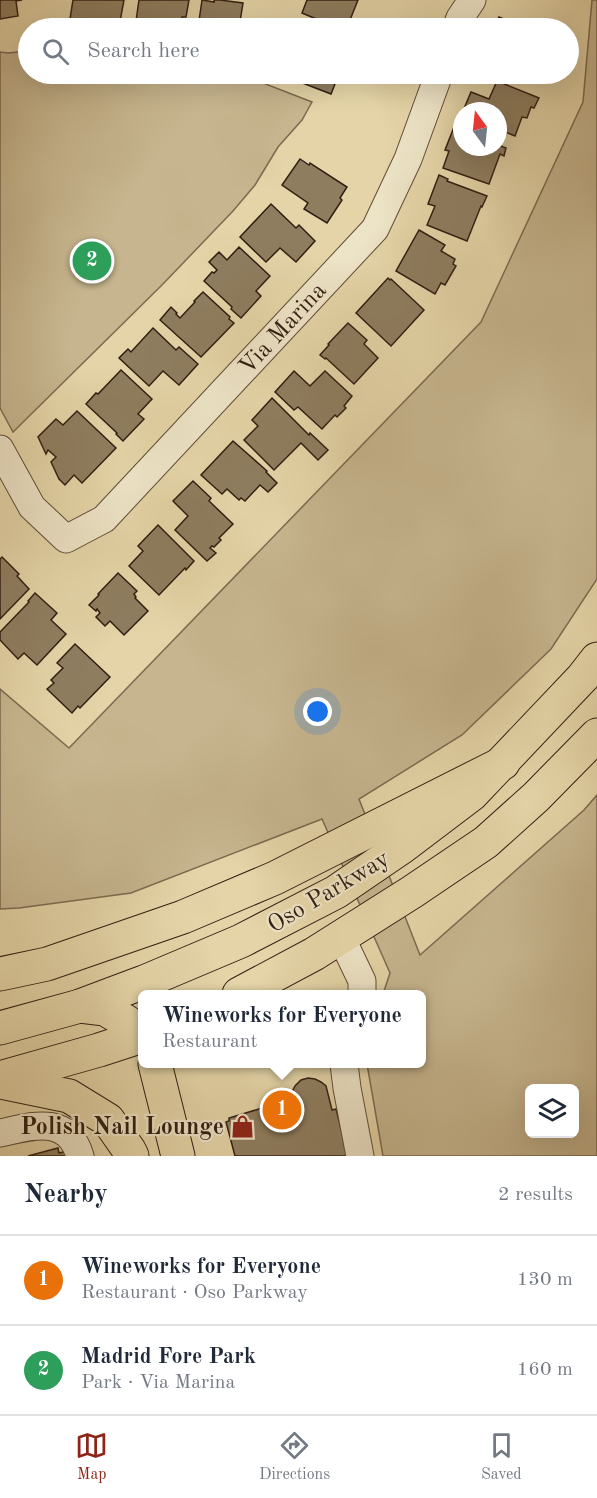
<!DOCTYPE html>
<meta charset="utf-8">
<style>
body{margin:0;font-family:"Old Standard TT",serif;background:#f6f6f7;color:#1f2937}
.controls{position:absolute;right:18px;bottom:18px;display:grid;overflow:hidden;border-radius:9px;box-shadow:0 6px 24px #0002}
.controls button{width:54px;height:54px;display:grid;place-items:center;padding:0;border:0;border-bottom:2px solid #e0e1e3;background:#fff;color:#1f2937;font:30px sans-serif}
.compass{position:absolute;left:453px;top:102px;width:54px;height:54px;border-radius:50%;background:#fff;box-shadow:0 6px 24px #0002;rotate:345deg}
.you{position:absolute;left:318px;top:712px;width:21px;height:21px;margin:-15px;border:4px solid #fff;border-radius:50%;background:#1a73e8;box-shadow:0 0 0 9px #1a73e833}
.badge{display:grid;place-items:center;width:39px;height:39px;border-radius:50%;background:#8f2418;color:#fff;font-size:20px;font-weight:700}
.pin{position:absolute;translate:-50% -50%;border:3px solid #fff;box-shadow:0 2px 6px #0006}
.popup{position:absolute;left:138px;top:990px;width:288px;height:78px;box-sizing:border-box;display:grid;place-content:center;border-radius:9px;background:#fff;filter:drop-shadow(0 2px 4px #0005);font-size:20px;white-space:nowrap;color:#747a83}
.popup b{font-size:22px;color:#1f2937}
.popup::after{content:'';position:absolute;left:50%;top:100%;margin-left:-12px;border:12px solid transparent;border-top-color:#fff}
.list{margin:0;padding:0;list-style:none}
h2{display:flex;justify-content:space-between;align-items:center;height:78px;margin:0;padding:0 24px;font-size:26px}
h2 small{font-size:20px;font-weight:400;color:#747a83}
.list li{display:grid;grid-template-columns:39px 1fr auto;gap:18px;align-items:center;box-sizing:border-box;height:90px;padding:0 24px;border-top:2px solid #e0e1e3}
.list b{display:block;font-size:22px;white-space:nowrap}
.list p{margin:0;font-size:20px;white-space:nowrap;color:#747a83}
.list em{font-size:20px;font-style:normal;color:#747a83}
.icon{flex:none;width:33px;height:33px;fill:none;stroke:currentColor;stroke-width:2;stroke-linecap:round;stroke-linejoin:round}
.map{position:relative;flex:none;width:597px;height:1156px;overflow:hidden}
.search{position:absolute;background:#fff;box-shadow:0 6px 24px #0002;left:18px;right:18px;top:18px;height:66px;display:flex;align-items:center;gap:15px;box-sizing:border-box;padding:0 21px;border-radius:33px;color:#747a83;font-size:22px}
.sheet{height:258px;background:#fff}
nav{display:flex;justify-content:space-around;align-items:center;box-sizing:border-box;height:84px;border-top:2px solid #e0e1e3;background:#fff;font-size:16px;color:#747a83}
nav a{display:grid;justify-items:center;gap:3px}
nav .on{color:#8f2418}
.map>svg:first-child{display:block}
.green{fill:#c6b58e;stroke:#7c6a50;stroke-width:1.5;fill-rule:evenodd}
.building{fill:#8e7d5f;stroke:#311e12;stroke-width:1.5}
.lines{fill:none;stroke-linecap:round;stroke-linejoin:round}
.minor-casing{stroke:#5e4c37;stroke-width:29}
.major-casing{stroke:#311e12;stroke-width:35}
.highway-casing{stroke:#311e12;stroke-width:35}
.minor{stroke:#ede3c6;stroke-width:27}
.major{stroke:#e4d4a7;stroke-width:33}
.highway{stroke:#e4d4a7;stroke-width:33}
.labels{text-anchor:middle;stroke-width:4.5;stroke-linejoin:round;paint-order:stroke}
.street-label{font-size:24px;fill:#311e12;stroke:#ede3c6}
.poi-label{font-size:24px;font-weight:bold;fill:#311e12;stroke:#ede3c6;text-anchor:end}
</style>
<div class="map">
<svg width="597" height="1156" viewBox="0 0 597 1156">
<rect width="100%" height="100%" fill="#e4d4a7"/>
<filter id="stains"><feTurbulence type="fractalNoise" baseFrequency=".00333" numOctaves="4"/><feColorMatrix values="0 0 0 0 .2 0 0 0 0 .09 0 0 0 0 .02 0 0 0 .5 -.17"/></filter>
<radialGradient id="worn" r=".72"><stop offset=".6" stop-color="#630" stop-opacity="0"/><stop offset="1" stop-color="#630" stop-opacity=".3"/></radialGradient>
<g class="green">
<path d="M592,0H597V579L551,649L462,735L359,799L420,955L584,810L597,795V1156H383L367,1064H422V994H383L390,973L322,819L131,893L19,908L0,909V689L69,748L481,322L583,102ZM530,1088H574V1134H530Z"/>
<polygon points="28,51 28,74 240,74 312,102 302,120 278,147 255,185 233,211 162,285 13,432 0,408 0,52 8,53"/>
</g>
<g class="building">
<polygon points="0,0 22,0 16,1 18,16 0,19"/>
<polygon points="73,0 124,0 119,27 70,19"/>
<polygon points="139,0 189,0 186,17 182,17 180,28 135,28"/>
<polygon points="202,0 214,2 214,0 220,0 243,3 239,28 198,28"/>
<polygon points="307,0 358,0 348,25 335,19 334,21 328,19 326,23 302,13"/>
<polygon points="499,17 509,21 509,22 524,28 494,28"/>
<polygon points="279,74 328,74 326,78 323,76 322,79 335,84 331,94"/>
<polygon points="504,74 531,74 527,83"/>
<polygon points="497,81 539,98 534,108 531,107 527,118 522,117 515,136 498,129 498,111 463,111 471,92 489,99"/>
<polygon points="454,127 460,130 460,131 462,132 462,147 484,147 494,151 495,147 498,147 498,145 506,148 504,156 500,154 489,184 443,168 449,151 445,150"/>
<polygon points="300,159 309,165 310,163 347,187 340,198 342,200 327,223 304,209 308,203 282,185"/>
<polygon points="439,175 448,179 447,181 487,196 482,207 481,206 467,241 427,225 435,206 428,204"/>
<polygon points="271,204 296,228 299,225 315,241 296,262 280,248 266,262 240,237"/>
<polygon points="419,230 445,245 441,251 455,259 453,264 456,266 445,285 441,283 435,294 396,271"/>
<polygon points="239,247 270,276 256,291 261,296 241,318 231,309 232,307 204,281 212,272 214,273 217,270 209,262 219,252 227,260"/>
<polygon points="388,278 390,280 391,279 424,310 391,346 356,313"/>
<polygon points="203,292 230,317 229,319 234,323 201,357 160,320 171,307 177,313 176,314 180,318 195,302 194,301"/>
<polygon points="348,323 367,340 364,344 378,358 354,384 326,358 325,359 320,355 329,345 328,344"/>
<polygon points="153,328 176,350 179,347 198,364 179,385 163,371 149,386 119,358 128,349 131,352"/>
<polygon points="121,370 152,399 138,414 144,419 123,441 116,434 117,433 86,404 96,393 98,394"/>
<polygon points="294,371 310,386 325,371 352,396 344,406 346,408 337,417 335,415 322,429 298,407 294,410 275,392"/>
<polygon points="272,398 309,435 310,433 328,450 318,460 301,443 274,470 244,440 258,426 252,420"/>
<polygon points="77,411 116,448 82,483 74,475 65,485 59,479 51,462 56,457 48,450 46,454 38,437 56,419 63,425"/>
<polygon points="233,441 267,471 266,472 277,483 268,492 260,485 245,501 241,498 239,500 227,489 222,494 201,475"/>
<polygon points="193,481 211,498 209,501 233,524 219,538 221,540 214,547 212,546 210,548 216,553 207,561 175,530 188,516 173,501"/>
<polygon points="158,525 194,561 186,570 185,568 159,595 129,566 143,551 138,546"/>
<polygon points="2,557 19,574 17,576 29,589 0,619 0,559"/>
<polygon points="118,573 137,591 134,594 136,597 135,598 148,611 124,635 110,621 105,626 96,617 100,613 97,609 96,611 89,605 99,595 98,594"/>
<polygon points="35,593 57,613 51,620 66,634 37,665 24,653 18,659 0,640 0,632 29,602 28,601"/>
<polygon points="75,644 110,677 80,708 78,706 72,713 47,689 54,683 51,680 63,668 57,663"/>
<polygon points="308,1078 315,1079 321,1082 326,1086 332,1110 336,1109 348,1156 235,1156 226,1122 229,1121 229,1118 269,1106 268,1104 292,1099 292,1092 295,1086 301,1080"/>
<polygon points="58,1148 59,1153 72,1150 74,1156 28,1156"/>
</g>
<g class="lines">
<defs>
<g id="minor">
<polyline points="456,28 460,18 472,0"/>
<polyline points="0,449 32,507 66,539 104,519 375,229 408,159 439,74"/>
<polyline points="341,937 362,981 362,994"/>
<polyline points="344,1064 347,1088 360,1156"/>
<path d="M0,1133C33,1126 67,1114 80,1156"/>
</g>
<g id="major">
<polyline points="239,994 314,954 412,892 486,842 536,797 597,735"/>
<polyline points="0,1028 80,1006 144,982 241,941 336,892 402,847 472,794 583,677 597,659"/>
<polyline points="0,1078 99,1050 142,1036"/>
</g>
<g id="highway">
<polyline points="0,974 47,964 183,917 275,878 503,763"/>
<polyline points="80,1006 105,1009 127,1022 142,1038"/>
<polyline points="155,1064 178,1156"/>
<polyline points="0,1082 69,1096 108,1120 129,1150 132,1156"/>
</g>
</defs>
<use href="#minor" class="minor-casing"/>
<use href="#major" class="major-casing"/>
<use href="#highway" class="highway-casing"/>
<use href="#minor" class="minor"/>
<use href="#major" class="major"/>
<use href="#highway" class="highway"/>
</g>
<defs>
<symbol id="shop-bare" viewBox="-9 -9 18 18"><path d="M-5-2.5h2.3a2.7 3.5 0 0 1 5.4 0H5L5.5 6h-11ZM-1.5-2.5h3a1.5 2.3 0 0 0-3 0Z" fill="#8f2418" stroke="#ede3c6" stroke-width="2.5" paint-order="stroke"/></symbol>
</defs>
<g fill-rule="evenodd">
<use href="#shop-bare" x="226" y="1110" width="33" height="33"/>
</g>
<g class="labels">
<g class="street-label">
<text transform="translate(282 328) rotate(-47)" y="8">Via Marina</text>
<text transform="translate(328 891) rotate(-31)" y="8">Oso Parkway</text>
</g>
<g class="poi-label">
<text x="224" y="1134">Polish Nail Lounge</text>
</g>
</g>
<rect width="100%" height="100%" filter="url(#stains)"/>
<rect width="100%" height="100%" fill="url(#worn)"/>
</svg>
<div class="controls">
<button><svg class="icon" aria-label="layers" viewBox="0 0 24 24"><path d="M12 4l9 5-9 5-9-5zM3 14l9 5 9-5"/></svg></button>
</div>
<svg class="compass" viewBox="-18 -18 36 36"><path d="M0-13l5 13h-10z" fill="#e53935"/><path d="M0 13l5-13h-10z" fill="#747a83"/></svg>
<div class="you"></div>
<div class="pin badge" style="left:282px;top:1110px;background:#e8710a">1</div>
<div class="popup"><b>Wineworks for Everyone</b>Restaurant</div>
<div class="pin badge" style="left:92px;top:261px;background:#2e9e5b">2</div>
<div class="search"><svg class="icon" aria-label="search" viewBox="0 0 24 24"><circle cx="10" cy="10" r="6"/><path d="M15 15l6 6"/></svg>Search here</div>
</div>
<section class="sheet">
<h2>Nearby<small>2 results</small></h2>
<ul class="list">
<li><span class="badge" style="background:#e8710a">1</span><div><b>Wineworks for Everyone</b><p>Restaurant · Oso Parkway</p></div><em>130 m</em></li>
<li><span class="badge" style="background:#2e9e5b">2</span><div><b>Madrid Fore Park</b><p>Park · Via Marina</p></div><em>160 m</em></li>
</ul>
</section>
<nav>
<a class="on"><svg class="icon" aria-label="map" viewBox="0 0 24 24"><path d="M3 6l6-2 6 2 6-2v14l-6 2-6-2-6 2zM9 4v14M15 6v14"/></svg>Map</a>
<a><svg class="icon" aria-label="directions" viewBox="0 0 24 24"><path d="M12 3l9 9-9 9-9-9zM9 14v-3h6M13 9l2 2-2 2"/></svg>Directions</a>
<a><svg class="icon" aria-label="saved" viewBox="0 0 24 24"><path d="M7 4h10v16l-5-4-5 4z"/></svg>Saved</a>
</nav>
